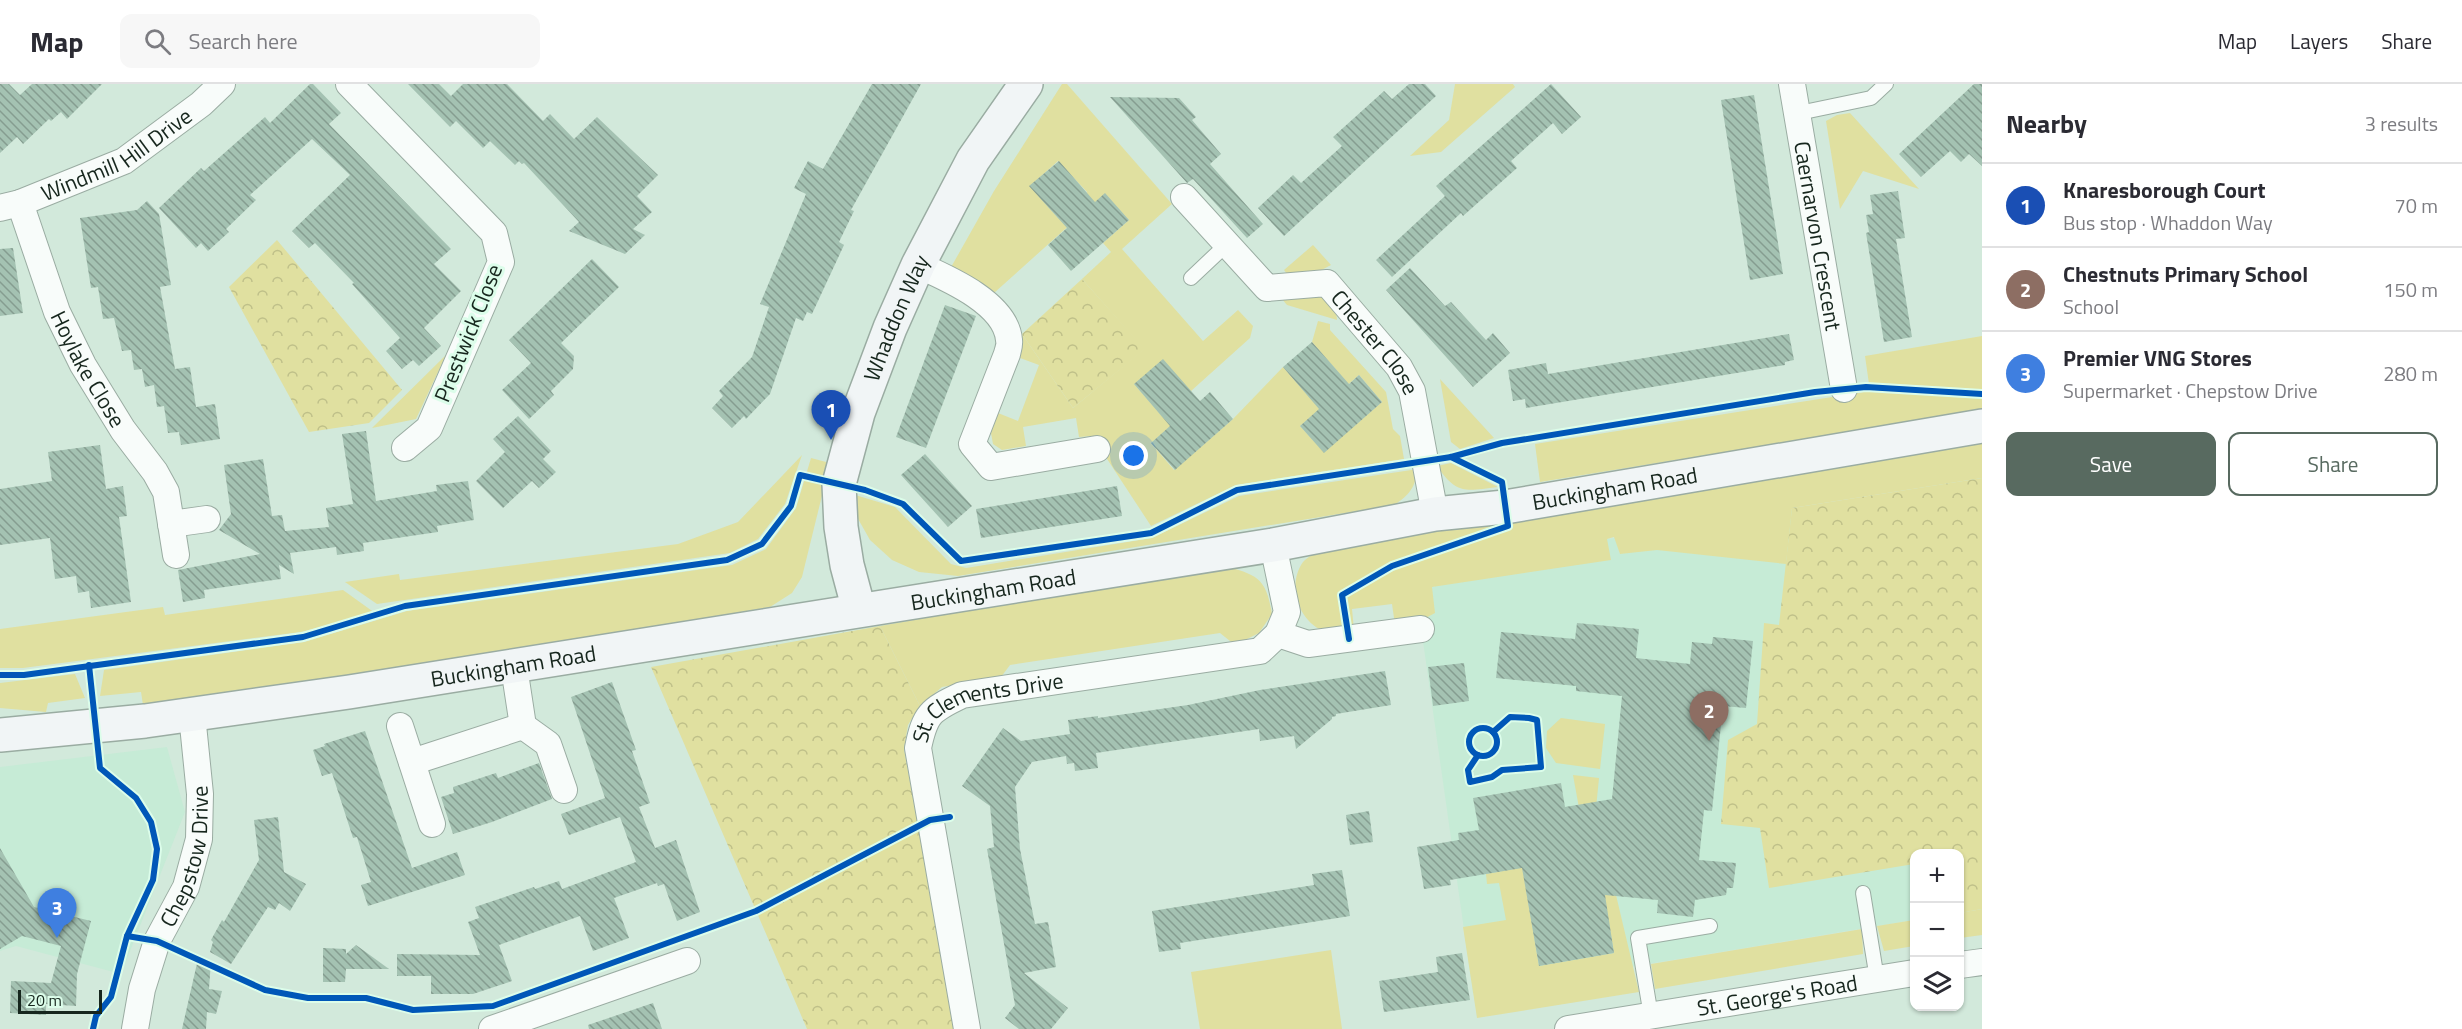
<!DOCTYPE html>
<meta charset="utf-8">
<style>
body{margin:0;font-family:"Titillium Web",sans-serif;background:#f7f7f7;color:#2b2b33}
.controls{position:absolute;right:18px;bottom:18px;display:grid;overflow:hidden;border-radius:12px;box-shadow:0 2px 4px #0004}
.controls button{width:54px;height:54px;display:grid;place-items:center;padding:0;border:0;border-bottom:2px solid #e1e1e2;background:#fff;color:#2b2b33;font:30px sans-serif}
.scale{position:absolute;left:18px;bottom:15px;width:84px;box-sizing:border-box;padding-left:6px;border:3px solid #16261d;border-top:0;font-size:16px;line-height:21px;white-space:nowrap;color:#16261d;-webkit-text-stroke:4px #dcfdea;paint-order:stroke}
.you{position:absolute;left:1134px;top:372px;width:21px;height:21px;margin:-15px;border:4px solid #fff;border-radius:50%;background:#1a73e8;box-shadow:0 0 0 9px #1a73e833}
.badge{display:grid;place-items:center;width:39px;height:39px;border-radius:50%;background:#586a60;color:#fff;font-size:20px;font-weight:700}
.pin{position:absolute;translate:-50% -50px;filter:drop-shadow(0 2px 3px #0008)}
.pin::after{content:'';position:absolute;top:32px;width:21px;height:18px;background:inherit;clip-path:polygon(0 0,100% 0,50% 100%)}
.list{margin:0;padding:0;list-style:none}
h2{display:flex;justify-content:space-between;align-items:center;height:78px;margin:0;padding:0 24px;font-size:26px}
h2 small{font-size:20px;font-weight:400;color:#7c7c81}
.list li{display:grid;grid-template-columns:39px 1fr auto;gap:18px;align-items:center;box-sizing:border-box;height:84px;padding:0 24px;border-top:2px solid #e1e1e2}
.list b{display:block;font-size:22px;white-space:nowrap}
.list p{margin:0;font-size:20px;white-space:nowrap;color:#7c7c81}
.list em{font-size:20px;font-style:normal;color:#7c7c81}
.actions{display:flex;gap:12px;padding:18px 24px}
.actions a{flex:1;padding:14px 0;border:2px solid #586a60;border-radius:12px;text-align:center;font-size:21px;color:#586a60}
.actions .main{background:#586a60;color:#fff}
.icon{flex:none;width:33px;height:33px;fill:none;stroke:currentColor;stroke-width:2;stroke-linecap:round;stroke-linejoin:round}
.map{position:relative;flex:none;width:1982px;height:945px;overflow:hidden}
header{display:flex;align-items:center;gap:36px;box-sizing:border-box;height:84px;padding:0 30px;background:#fff;border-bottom:2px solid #e1e1e2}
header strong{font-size:28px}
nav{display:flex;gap:33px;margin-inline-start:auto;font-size:21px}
.search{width:420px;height:54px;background:#f7f7f7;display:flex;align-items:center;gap:15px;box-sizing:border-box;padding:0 21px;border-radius:12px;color:#7c7c81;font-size:22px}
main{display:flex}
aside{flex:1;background:#fff}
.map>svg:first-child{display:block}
.built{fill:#c6ebd6}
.grass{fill:#e0e0a0}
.park{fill:url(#park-crowns)}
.building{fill:url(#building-back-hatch)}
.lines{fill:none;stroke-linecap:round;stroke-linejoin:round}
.lane-casing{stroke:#9aaca2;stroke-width:16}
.street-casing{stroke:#9aaca2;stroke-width:28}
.secondary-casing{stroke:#9aaca2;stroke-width:36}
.lane{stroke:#f8fcfa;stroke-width:14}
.street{stroke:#f8fcfa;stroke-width:26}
.secondary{stroke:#f1f5f6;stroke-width:33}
.cycleway-casing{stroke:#dcfdea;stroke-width:10}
.cycleway{stroke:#0057b8;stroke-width:6}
.labels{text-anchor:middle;stroke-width:6;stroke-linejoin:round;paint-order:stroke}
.street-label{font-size:22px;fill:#16261d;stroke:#dcfdea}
</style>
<header>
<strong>Map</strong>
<div class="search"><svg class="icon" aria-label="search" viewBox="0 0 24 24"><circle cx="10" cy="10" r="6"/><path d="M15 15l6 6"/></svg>Search here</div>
<nav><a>Map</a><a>Layers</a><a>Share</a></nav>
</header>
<main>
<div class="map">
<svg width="1982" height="945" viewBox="0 0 1982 945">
<defs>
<pattern id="park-crowns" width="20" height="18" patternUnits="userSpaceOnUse" patternTransform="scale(1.5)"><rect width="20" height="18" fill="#e0e0a0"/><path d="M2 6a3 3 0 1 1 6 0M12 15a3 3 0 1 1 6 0" fill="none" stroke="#bfc089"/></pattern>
<pattern id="building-back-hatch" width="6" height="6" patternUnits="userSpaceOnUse" patternTransform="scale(1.5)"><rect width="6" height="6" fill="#a4c2b2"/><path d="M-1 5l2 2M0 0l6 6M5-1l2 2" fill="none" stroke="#859d90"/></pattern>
</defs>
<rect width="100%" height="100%" fill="#d2e9db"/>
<g class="built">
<polygon points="1982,394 1982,825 1960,829 1960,770 1914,770 1914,836 1473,909 1413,487"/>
<polygon points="167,663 185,728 121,890 16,862 0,867 0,683"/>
</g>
<g class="grass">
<polygon points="1062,0 1067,0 1172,120 1122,165 1203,257 1238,226 1253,242 1250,254 1191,307 1134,300 1162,332 1177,337 1151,359 1174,386 1233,335 1283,283 1311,315 1326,320 1300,342 1324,368 1382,318 1359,291 1335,312 1327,302 1338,288 1312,258 1318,237 1330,240 1330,246 1386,308 1393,345 1400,352 1404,375 1236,401 1151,442 1092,352 1079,353 1076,334 1023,343 1026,362 1002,366 993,360 991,349 998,329 1018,337 1039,281 1020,274 1022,250 1073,324 1144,265 1082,195 1111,168 1103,159 1129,136 1105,110 1081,130 1087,108 1058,77 1030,102 1058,134 1073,138 994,209 950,185 994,107"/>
<polygon points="1455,0 1513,0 1515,3 1441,68 1410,72 1449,36"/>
<polygon points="1850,29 1919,105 1863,87 1840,125 1826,37 1837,31"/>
<polygon points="1313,161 1331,181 1312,191 1290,194 1284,186"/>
<path d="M1311,209C1326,214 1336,220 1337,236L1287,221L1282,215Z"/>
<polygon points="1982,252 1982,326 1540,398 1535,360 1870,307 1865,272"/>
<polygon points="446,271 416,335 372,344"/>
<polygon points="1440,295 1494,354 1460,365 1451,358"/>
<path d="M1982,357V394L1792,424L1786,480L1657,466L1620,470L1614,453L1607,455L1611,476L1432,503L1435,529L1420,537L1395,541L1392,520L1352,525L1354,546C1346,547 1334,550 1326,548C1299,539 1286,502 1303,478C1307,473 1316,469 1322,465Z"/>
<polygon points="802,371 785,420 758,455 730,469 377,520 345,498 399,490 400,496 678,460 738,438"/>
<polygon points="811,374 830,379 802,493 792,509 770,523 465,575 143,621 141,608 100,612 104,586 304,558 407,527 732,481 766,465 796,424"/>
<path d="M1451,379L1498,403C1465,407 1457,411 1437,382Z"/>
<path d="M1418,385C1415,403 1410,411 1394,421L958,492L919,488L892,476L870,456L857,433L852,410L895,423L951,480L966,484L1152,454L1239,412Z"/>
<path d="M1222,481C1256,491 1266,492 1272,530L1259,549L1235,561L1220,549L1010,581L1001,593L942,603L920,622L880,542Z"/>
<polygon points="343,506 375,529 301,548 23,584 0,584 0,545 163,523 165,531"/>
<polygon points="75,590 85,614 48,619 46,628 0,624 0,599"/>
<polygon points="1561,634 1605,640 1600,685 1556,679 1546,664 1547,647"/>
<polygon points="1573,691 1599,694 1590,784"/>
<polygon points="1536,781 1526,805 1539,882 1614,869 1601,792 1611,790 1639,908 1477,934 1463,843 1506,836 1499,799 1487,800 1486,790"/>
<polygon points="1982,825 1982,851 1960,854 1960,829"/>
<polygon points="1914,836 1914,862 1884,867 1877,842"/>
<polygon points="1862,845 1863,870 1655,905 1651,880"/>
<polygon points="1331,866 1342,945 1200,945 1191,888"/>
</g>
<g class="park">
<polygon points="277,156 402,306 369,339 309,348 229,203"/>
<polygon points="1082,195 1145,265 1073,324 1022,250"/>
<polygon points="1982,394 1982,825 1960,829 1960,770 1914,770 1914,780 1769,804 1760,744 1721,740 1728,656 1757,640 1764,539 1779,541 1792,424"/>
<polygon points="880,542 920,622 908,641 904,665 955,945 807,945 651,583"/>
</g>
<g class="building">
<polygon points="0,0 9,0 20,11 32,0 102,0 67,35 61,28 51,37 49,35 23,60 17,53 0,69"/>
<polygon points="310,0 313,0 341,29 329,40 451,165 434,180 461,207 424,244 441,262 419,282 413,276 402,285 386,267 400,254 352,200 354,199 315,159 309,164 292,147 350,91 312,55 250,111 256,116 226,145 229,148 208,167 201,159 196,164 159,124 201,84 204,87 265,33 270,39"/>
<polygon points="408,0 439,0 451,12 463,0 507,0 543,37 550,30 574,55 597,33 658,91 637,112 652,128 633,145 645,151 625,170 569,147 579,138 524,79 522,80 519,77 515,81 490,57 483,64 456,37 450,43"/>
<polygon points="872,0 921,0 851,126 854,127 839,158 844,161 812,230 807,228 803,237 796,234 770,310 746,335 744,332 732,344 712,324 723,312 719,307 752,273 769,223 760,220 806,110 794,104 808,77 823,85"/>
<polygon points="1409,0 1425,0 1436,12 1284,152 1258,124 1293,91 1301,99 1342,62 1333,53 1384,7 1392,15"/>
<polygon points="1551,0 1581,33 1562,50 1553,39 1511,77 1517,84 1463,132 1461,129 1392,193 1376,176 1445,112 1436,102"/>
<polygon points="1974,0 1982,0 1982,82 1969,70 1961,78 1950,67 1921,93 1899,70"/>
<polygon points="1754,11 1783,190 1750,196 1721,16"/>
<polygon points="1110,13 1179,14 1196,33 1192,36 1221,70 1210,80 1263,140 1247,154 1193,95 1187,99"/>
<polygon points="1059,77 1095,118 1105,109 1129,136 1071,187 1048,161 1067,144 1029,102"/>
<polygon points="1898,107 1905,154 1896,155 1912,253 1884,258 1866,149 1869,148 1866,131 1873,130 1870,111"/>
<polygon points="147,117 159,130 171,201 160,203 175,285 190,283 196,323 215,320 220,355 181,361 179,348 168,349 164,322 157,323 154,301 145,303 142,285 134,286 131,266 122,267 114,234 103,235 98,203 91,204 80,134 137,126"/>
<polygon points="13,164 23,229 0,232 0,165"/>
<polygon points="592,175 619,203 561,259 574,272 573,285 551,307 554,311 529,335 502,306 531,279 509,256"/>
<polygon points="1410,184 1445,222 1451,218 1486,256 1493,249 1510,269 1473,303 1386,206"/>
<polygon points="945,221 976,232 926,364 896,353"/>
<polygon points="1789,250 1794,276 1785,278 1785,281 1526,324 1525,315 1513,317 1508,286 1546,279 1548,290"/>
<polygon points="1312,258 1349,300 1359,291 1382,318 1324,369 1300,342 1319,325 1283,283"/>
<polygon points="1163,275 1200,317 1210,308 1233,335 1175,386 1151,359 1170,342 1134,300"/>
<polygon points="518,332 551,367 543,375 556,388 539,404 532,397 503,424 476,397 505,368 493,355"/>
<polygon points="366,347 376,417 437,407 436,401 468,397 474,436 437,442 438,448 363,459 364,467 337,471 336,463 290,469 294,490 279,481 281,495 204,506 205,514 183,518 178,486 260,470 219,446 231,430 224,381 263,375 272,432 282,431 285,447 329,443 326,424 353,420 342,350"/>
<polygon points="100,361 106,405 123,402 127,432 119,433 131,518 91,524 89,507 78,509 76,492 55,495 50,454 0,461 0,405 52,397 48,368"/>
<polygon points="925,370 972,422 948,443 901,391"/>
<polygon points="1117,402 1122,432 981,454 976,425"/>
<polygon points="1577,539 1639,545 1636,574 1690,580 1692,558 1712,560 1713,553 1753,557 1746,624 1723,622 1712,727 1704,726 1699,776 1736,779 1733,804 1727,804 1726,811 1695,816 1693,833 1657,829 1658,816 1605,811 1614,869 1539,882 1522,784 1450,796 1451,801 1424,805 1417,763 1459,756 1458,749 1479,746 1473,714 1561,699 1565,723 1612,715 1622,612 1576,607 1576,602 1496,594 1501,548 1575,555"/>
<polygon points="1464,579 1469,617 1433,622 1428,583"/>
<polygon points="1385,587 1391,621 1336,630 1336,632 1332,633 1332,635 1296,665 1294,652 1260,657 1259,645 1096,669 1098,684 1075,687 1074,679 1067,680 1066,672 1032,678 1015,703 1020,765 1035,840 1048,838 1056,883 1024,889 1068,924 1051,945 1019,945 1005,934 1015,921 987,765 994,763 990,722 962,702 1003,644 1021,657 1070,650 1068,636 1098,632 1098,634 1188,621 1260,606"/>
<polygon points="612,598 636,666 632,667 650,719 639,723 655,764 676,756 700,828 677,837 664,800 658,802 657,799 614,814 629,854 593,867 580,832 499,861 512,897 473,910 431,910 431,892 397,892 397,870 480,871 468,838 479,834 475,823 534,803 535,805 559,797 562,805 636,778 620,733 569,751 561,730 605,714 571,613"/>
<polygon points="365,647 412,784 457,768 465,791 368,822 361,801 371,798 357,753 353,754 332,689 322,692 313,666 325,662 324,660"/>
<polygon points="539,679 552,715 492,738 453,750 441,713 454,709 453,703 496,689 498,694"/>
<polygon points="1369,727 1373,758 1350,761 1346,731"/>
<polygon points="278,733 284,788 306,800 290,827 279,819 275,826 268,823 231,880 210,868 213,858 211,856 222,836 224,838 259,776 254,736"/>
<polygon points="0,764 34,823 91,837 77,890 76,922 46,920 46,931 10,929 11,897 51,899 61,862 22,852 0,865"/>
<polygon points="1342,786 1350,832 1180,859 1181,865 1159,868 1152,827 1314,801 1312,790"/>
<polygon points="356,861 389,885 346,885 345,898 323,898 323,864 346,865 346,870"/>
<polygon points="1462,869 1470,916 1384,928 1379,897 1438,888 1436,873"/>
<polygon points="198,875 211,877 209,905 222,907 216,930 207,928 206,945 182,945"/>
<polygon points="653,919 662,945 589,945 588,941"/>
</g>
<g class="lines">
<defs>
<g id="lane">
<polyline points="1799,29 1871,14 1886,0"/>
<polyline points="1191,194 1227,160"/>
<polyline points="1863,809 1877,895"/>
<polyline points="1651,932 1638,854 1710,842"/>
</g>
<g id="street">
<polyline points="349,0 494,149 501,178 429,344 405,364"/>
<path id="s1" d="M1792,0L1844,305"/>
<path id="s2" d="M1184,113L1267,204L1327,199L1399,283L1412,307L1435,430"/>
<path id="s3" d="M20,119L57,228L83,281L123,346L155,388L166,408L176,471"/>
<path id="s4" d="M0,124L20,119L124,77L201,20L222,0"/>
<path d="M918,181C947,194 1006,219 1009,256C1010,260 1008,266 1007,270L972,360L991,383L1097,365"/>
<polyline points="171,440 207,435"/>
<polyline points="1278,550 1308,560 1421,545"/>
<polyline points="400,642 432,740"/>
<polyline points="523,642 548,660 564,706"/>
<polyline points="412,678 523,642 514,583"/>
<polyline points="1960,881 1982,878"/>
<path id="s5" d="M135,945L142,905L157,857L186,803L199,755L200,710L192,631"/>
<polyline points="492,945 687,877"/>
<path id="s6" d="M967,945L918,664C925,630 930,626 962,611L1260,567L1278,550L1287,528L1273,461"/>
<path id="s7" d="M1568,945L1914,889"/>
</g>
<g id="secondary">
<path id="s8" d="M859,526L847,481L841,443L839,400L858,329L890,244L918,181L973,76L1026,0"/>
<path id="s9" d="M0,651L145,637L349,608L1273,461L1435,430L1505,423L1982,342"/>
</g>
</defs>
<use href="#lane" class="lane-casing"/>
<use href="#street" class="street-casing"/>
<use href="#secondary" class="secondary-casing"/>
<use href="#lane" class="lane"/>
<use href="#street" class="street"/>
<use href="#secondary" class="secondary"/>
<defs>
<g id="cycleway">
<polyline points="1349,555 1342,511 1392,482 1508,442 1502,398 1451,373"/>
<polyline points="89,581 100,684 136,714 151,738 157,765 153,796 127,852 111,913 96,932 93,945"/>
<polyline points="0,591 24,591 303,553 405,522 727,476 762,460 791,422 800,391 865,406 903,420 961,477 1151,449 1237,406 1451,373 1502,359 1815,308 1866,303 1982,310"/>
<circle cx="1483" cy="658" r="14"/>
<polyline points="1478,671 1468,686 1470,698 1492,693 1502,686 1541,683 1537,636 1529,634 1510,633 1493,648"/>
<polyline points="127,852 157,857 265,906 308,914 366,914 413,926 493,922 756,827 930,736 950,733"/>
</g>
</defs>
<use href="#cycleway" class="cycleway-casing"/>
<use href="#cycleway" class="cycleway"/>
</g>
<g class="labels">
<g class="street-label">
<text dy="8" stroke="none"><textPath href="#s4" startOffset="129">Windmill Hill Drive</textPath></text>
<text dy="8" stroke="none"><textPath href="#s1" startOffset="154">Caernarvon Crescent</textPath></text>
<text dy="8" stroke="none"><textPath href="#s8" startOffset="304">Whaddon Way</textPath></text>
<text transform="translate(468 249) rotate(-68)" y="8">Prestwick Close</text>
<text dy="8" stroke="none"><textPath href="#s2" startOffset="260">Chester Close</textPath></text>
<text dy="8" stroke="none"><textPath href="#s3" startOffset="180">Hoylake Close</textPath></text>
<text dy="8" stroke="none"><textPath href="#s9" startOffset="1634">Buckingham Road</textPath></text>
<text dy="8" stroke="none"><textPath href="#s9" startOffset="1004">Buckingham Road</textPath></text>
<text dy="8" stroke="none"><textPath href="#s9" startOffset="518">Buckingham Road</textPath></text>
<text dy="8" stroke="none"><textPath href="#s6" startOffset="376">St. Clements Drive</textPath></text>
<text dy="8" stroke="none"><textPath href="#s5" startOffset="182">Chepstow Drive</textPath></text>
<text dy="8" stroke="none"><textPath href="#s7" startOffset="212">St. George's Road</textPath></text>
</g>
</g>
</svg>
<div class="controls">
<button>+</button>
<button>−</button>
<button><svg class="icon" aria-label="layers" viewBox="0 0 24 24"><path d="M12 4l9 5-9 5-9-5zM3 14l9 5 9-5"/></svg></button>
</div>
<div class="scale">20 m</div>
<div class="you"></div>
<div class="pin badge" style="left:831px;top:356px;background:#1a4fb4">1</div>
<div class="pin badge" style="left:1709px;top:657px;background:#8d6e63">2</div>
<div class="pin badge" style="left:57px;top:854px;background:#3f7fe0">3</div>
</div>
<aside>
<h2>Nearby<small>3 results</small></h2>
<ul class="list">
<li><span class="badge" style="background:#1a4fb4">1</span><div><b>Knaresborough Court</b><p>Bus stop · Whaddon Way</p></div><em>70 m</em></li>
<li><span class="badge" style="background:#8d6e63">2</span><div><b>Chestnuts Primary School</b><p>School</p></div><em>150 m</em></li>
<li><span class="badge" style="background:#3f7fe0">3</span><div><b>Premier VNG Stores</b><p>Supermarket · Chepstow Drive</p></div><em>280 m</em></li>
</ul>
<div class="actions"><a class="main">Save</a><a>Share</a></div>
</aside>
</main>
